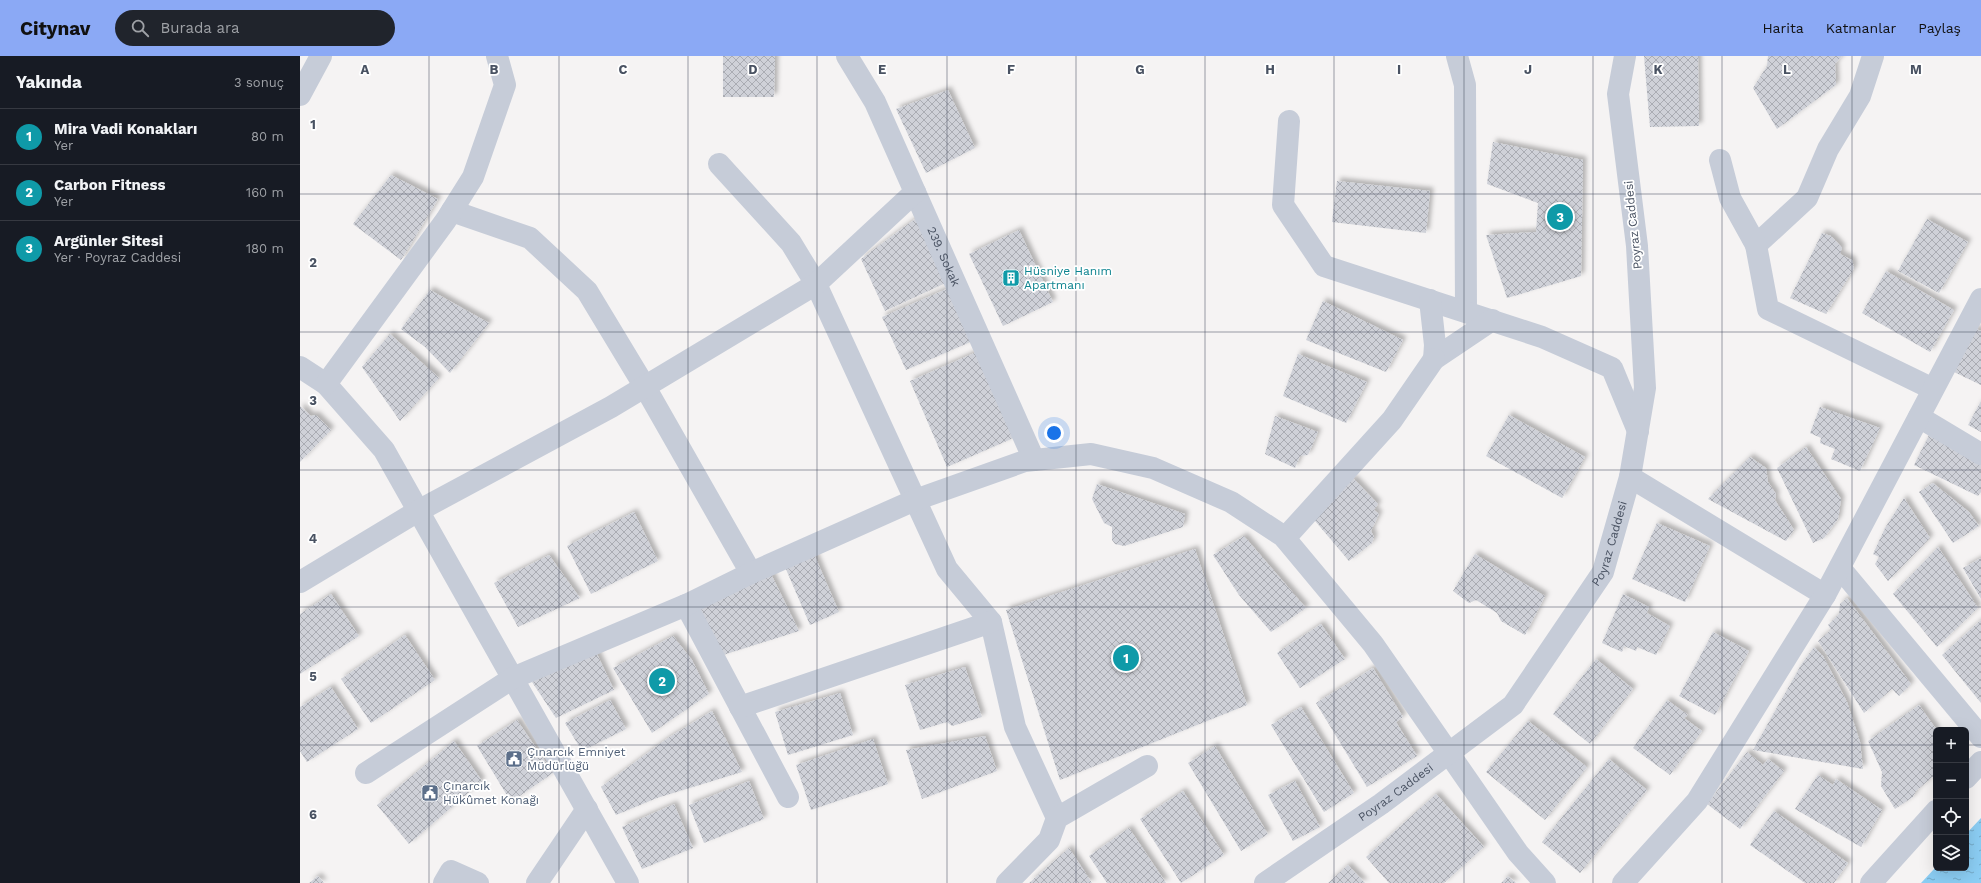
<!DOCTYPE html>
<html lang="tr">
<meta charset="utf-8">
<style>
body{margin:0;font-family:"Work Sans",sans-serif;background:#20242c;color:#f1f3f6}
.controls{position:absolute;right:12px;bottom:12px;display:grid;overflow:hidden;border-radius:6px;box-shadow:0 4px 16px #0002}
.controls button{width:36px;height:36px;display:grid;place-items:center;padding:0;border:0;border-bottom:1px solid #363941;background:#171b24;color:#f1f3f6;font:20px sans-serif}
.you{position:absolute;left:754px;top:377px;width:14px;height:14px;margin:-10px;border:3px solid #fff;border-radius:50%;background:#1a73e8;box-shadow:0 0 0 6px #1a73e833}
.badge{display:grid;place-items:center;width:26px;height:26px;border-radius:50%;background:#8ba9f5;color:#fff;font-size:13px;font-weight:700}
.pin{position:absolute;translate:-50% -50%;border:2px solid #fff;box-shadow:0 1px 4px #0006}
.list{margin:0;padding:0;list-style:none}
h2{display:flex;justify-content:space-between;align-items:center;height:52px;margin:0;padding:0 16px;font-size:17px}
h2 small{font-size:13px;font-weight:400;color:#9ea1a6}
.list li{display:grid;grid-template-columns:26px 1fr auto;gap:12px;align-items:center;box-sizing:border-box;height:56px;padding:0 16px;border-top:1px solid #363941}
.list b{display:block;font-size:15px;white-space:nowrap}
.list p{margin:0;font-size:13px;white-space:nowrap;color:#9ea1a6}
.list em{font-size:13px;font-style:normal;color:#9ea1a6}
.icon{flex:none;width:22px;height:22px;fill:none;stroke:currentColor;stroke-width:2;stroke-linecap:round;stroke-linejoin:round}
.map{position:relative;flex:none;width:1681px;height:827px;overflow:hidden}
header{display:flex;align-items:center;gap:24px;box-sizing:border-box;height:56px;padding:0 20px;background:#8ba9f5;color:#111}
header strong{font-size:19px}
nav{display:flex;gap:22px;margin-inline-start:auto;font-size:14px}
.search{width:280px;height:36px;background:#20242c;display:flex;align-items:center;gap:10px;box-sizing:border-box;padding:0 14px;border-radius:22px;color:#9ea1a6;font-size:15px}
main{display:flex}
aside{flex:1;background:#171b24}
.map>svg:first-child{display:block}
.water{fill:url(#water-ripples)}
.building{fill:url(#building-cross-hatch);filter:url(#shadow)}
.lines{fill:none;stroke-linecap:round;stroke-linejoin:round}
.minor{stroke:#c6ccd8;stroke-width:22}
.grid{fill:none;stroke:#495262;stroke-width:1;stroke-opacity:0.55}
.labels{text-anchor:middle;stroke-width:3.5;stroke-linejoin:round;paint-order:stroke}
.street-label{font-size:12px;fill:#495262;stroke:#fff}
.culture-label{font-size:12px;fill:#0d838f;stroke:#fff;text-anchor:start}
.service-label{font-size:12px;fill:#4e5e75;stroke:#fff;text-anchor:start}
.grid-label{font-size:13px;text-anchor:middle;font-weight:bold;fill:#495262;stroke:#fff;stroke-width:3.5;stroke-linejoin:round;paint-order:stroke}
</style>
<header>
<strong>Citynav</strong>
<div class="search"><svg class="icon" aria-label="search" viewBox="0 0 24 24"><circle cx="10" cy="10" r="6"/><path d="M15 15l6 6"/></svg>Burada ara</div>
<nav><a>Harita</a><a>Katmanlar</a><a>Paylaş</a></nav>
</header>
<main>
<aside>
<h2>Yakında<small>3 sonuç</small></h2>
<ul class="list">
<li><span class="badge" style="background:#0f9aa8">1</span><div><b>Mira Vadi Konakları</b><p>Yer</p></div><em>80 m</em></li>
<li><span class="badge" style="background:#0f9aa8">2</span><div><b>Carbon Fitness</b><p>Yer</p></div><em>160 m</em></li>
<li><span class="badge" style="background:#0f9aa8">3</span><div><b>Argünler Sitesi</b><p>Yer · Poyraz Caddesi</p></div><em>180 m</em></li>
</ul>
</aside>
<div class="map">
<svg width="1681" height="827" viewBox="0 0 1681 827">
<defs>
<pattern id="water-ripples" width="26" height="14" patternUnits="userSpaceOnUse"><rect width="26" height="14" fill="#8bcdf3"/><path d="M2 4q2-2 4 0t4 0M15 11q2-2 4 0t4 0" fill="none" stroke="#74a9c8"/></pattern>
<pattern id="building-cross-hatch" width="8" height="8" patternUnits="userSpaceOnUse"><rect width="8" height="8" fill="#cfd1d8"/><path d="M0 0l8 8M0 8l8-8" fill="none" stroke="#aaacb3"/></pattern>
<filter id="shadow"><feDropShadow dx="3.5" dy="-3.5" stdDeviation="2" flood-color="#0004"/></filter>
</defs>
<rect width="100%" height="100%" fill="#f5f3f3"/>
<polygon class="water" points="1681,762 1681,827 1621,827 1636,811 1636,812 1666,812 1666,778"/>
<g class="building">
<polygon points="423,0 475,0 474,41 423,41"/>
<polygon points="1344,0 1398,0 1399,70 1350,71"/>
<polygon points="1468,0 1542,0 1535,8 1536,29 1477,73 1453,32 1467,10"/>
<polygon points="648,34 675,92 626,117 596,53"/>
<polygon points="1193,86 1283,104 1281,220 1207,242 1186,179 1236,176 1238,147 1187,128"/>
<polygon points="91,119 138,143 101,204 53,168"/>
<polygon points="1037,125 1130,135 1126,177 1032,166"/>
<polygon points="619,160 650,225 585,255 561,203"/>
<polygon points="1627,163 1668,186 1639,237 1598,215"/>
<polygon points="719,174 753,246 703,270 669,198"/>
<polygon points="1522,177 1531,180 1537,186 1542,192 1540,198 1552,204 1554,212 1526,258 1490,242"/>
<polygon points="1586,215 1654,254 1630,296 1562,257"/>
<polygon points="651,231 675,284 606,314 582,261"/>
<polygon points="130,234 189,267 150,317 125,291 101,273"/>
<polygon points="1023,245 1103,284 1086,316 1006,284"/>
<polygon points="1675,272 1681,275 1681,329 1654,316"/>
<polygon points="90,278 139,322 100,365 62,311"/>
<polygon points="679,295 716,381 647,411 610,325"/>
<polygon points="998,298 1067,326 1046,367 983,340"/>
<polygon points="1681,345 1681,376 1668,369"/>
<polygon points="0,350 11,360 16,359 31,374 0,406"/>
<polygon points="1520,351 1580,372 1560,415 1531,403 1535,393 1520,387 1521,382 1510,377"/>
<polygon points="1209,359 1285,401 1262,442 1186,400"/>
<polygon points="975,360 1018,376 1008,399 1000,400 995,412 965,398"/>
<polygon points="1632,373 1681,399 1681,436 1678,440 1614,409"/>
<polygon points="1506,391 1541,443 1538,463 1524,482 1513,487 1477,412"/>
<polygon points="1450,401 1466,412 1468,426 1476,438 1475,444 1494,474 1486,485 1408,443"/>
<polygon points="1053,422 1078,448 1074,454 1079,458 1071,475 1074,481 1072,487 1049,505 1010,459"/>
<polygon points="1633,427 1669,456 1679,470 1653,487 1619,436"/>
<polygon points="797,428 885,458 883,471 824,490 815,488 812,484 812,471 804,467 792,443"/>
<polygon points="1604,442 1630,482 1588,525 1575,508 1579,501 1573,498 1585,472"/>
<polygon points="334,456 358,505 291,538 267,490"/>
<polygon points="1357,467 1410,490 1385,546 1332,523"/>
<polygon points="944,480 1006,552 971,576 939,539 913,499"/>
<polygon points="1638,491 1678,552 1637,591 1593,538"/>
<polygon points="895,493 947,649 760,724 706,554"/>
<polygon points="514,498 539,556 510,569 485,511"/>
<polygon points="1175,498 1245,540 1225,579 1201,565 1197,557 1176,544 1169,547 1153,535"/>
<polygon points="249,499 280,542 218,571 194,527"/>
<polygon points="1681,502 1681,543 1663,512"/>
<polygon points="469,514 499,575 417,601 395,555"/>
<polygon points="31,538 59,580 0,618 0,558"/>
<polygon points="1323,538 1349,551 1347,557 1370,570 1356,599 1337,591 1336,595 1324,590 1322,596 1302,587"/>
<polygon points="1547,542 1611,628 1599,640 1592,633 1564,657 1518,585 1531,574 1528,569 1539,558 1540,548"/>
<polygon points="1681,564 1681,647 1642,599"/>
<polygon points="1021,568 1045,603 1000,632 977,597"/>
<polygon points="1413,576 1449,595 1415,659 1379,640"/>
<polygon points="105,579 135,624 71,667 41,623"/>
<polygon points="373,580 392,604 409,638 352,677 313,612"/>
<polygon points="1514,591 1523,600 1547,646 1560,686 1563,713 1453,694 1501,609"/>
<polygon points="296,596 314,634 256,662 232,626"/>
<polygon points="1296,603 1333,633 1290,688 1253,658"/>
<polygon points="665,611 682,661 652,670 647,666 620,674 605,629"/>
<polygon points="1073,612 1103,661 1096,666 1117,700 1067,731 1016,647"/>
<polygon points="31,631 58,673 7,706 0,695 0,651"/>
<polygon points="540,637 553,679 488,699 475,656"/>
<polygon points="310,644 326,673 282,695 265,667"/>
<polygon points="1367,644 1388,659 1384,662 1402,675 1370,719 1333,692"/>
<polygon points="1619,649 1636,673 1636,718 1616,735 1613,741 1595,753 1581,730 1582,716 1568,685"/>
<polygon points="1001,651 1054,737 1024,756 971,669"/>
<polygon points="412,655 442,716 357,742 316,759 301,731 368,682"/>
<polygon points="217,664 253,717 211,746 177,690"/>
<polygon points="1228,665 1287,711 1245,764 1186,716"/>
<polygon points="685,680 697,715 622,743 606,694"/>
<polygon points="573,683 588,728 511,754 496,709"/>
<polygon points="154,685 182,725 109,788 77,749"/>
<polygon points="915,690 968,778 941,795 888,707"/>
<polygon points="1447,696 1463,709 1468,703 1484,715 1440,773 1407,748"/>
<polygon points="1309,703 1347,734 1280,817 1242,786"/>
<polygon points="1518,719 1533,729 1536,723 1582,754 1561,791 1495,753"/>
<polygon points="449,725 464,763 404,787 389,749"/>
<polygon points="995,725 1020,771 993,785 968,739"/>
<polygon points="883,735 924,799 881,827 840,763"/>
<polygon points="1136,738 1184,791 1144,827 1089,827 1066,801"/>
<polygon points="374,748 393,792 342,813 322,771"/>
<polygon points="1474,755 1548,807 1534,827 1505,827 1450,789"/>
<polygon points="829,772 866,827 807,827 789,800"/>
<polygon points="769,792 792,827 729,827"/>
<polygon points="1048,809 1065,827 1028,827"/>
<polygon points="18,820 24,827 9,827"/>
<polygon points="1208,820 1216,827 1201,827"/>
</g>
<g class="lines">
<g class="minor">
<path id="s1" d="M547,0L575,46L734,404"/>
<polyline points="1157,0 1165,29 1166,255"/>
<polyline points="1573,0 1560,40 1528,93 1507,142 1456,189 1468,253 1633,333"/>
<polyline points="0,39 21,0"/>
<polyline points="989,65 983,149 1024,210 1242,281 1312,312 1338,375"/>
<polyline points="1420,104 1430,142 1456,189"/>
<polyline points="419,108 491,187 516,228 647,513 691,566 715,671 757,762"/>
<polyline points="152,155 230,182 287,235 345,331 451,517"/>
<polyline points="1130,244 1135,289 1134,303 1192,264"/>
<polyline points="0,311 26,328 84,394 328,827"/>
<polyline points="26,328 146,164 173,121 205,29 197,0"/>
<polyline points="1619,361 1681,398"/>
<polyline points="1330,421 1525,539"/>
<polyline points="985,482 1092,364 1134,303"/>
<polyline points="1540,512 1681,681"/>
<polyline points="0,526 118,455 311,351 516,228 615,136"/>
<polyline points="386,549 488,741"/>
<polyline points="440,651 691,566"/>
<polyline points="66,717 213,622 386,549 451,517 615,444 725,405 791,398 853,412 931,446 983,480 1073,588 1218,797 1245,827"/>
<polyline points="1666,722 1681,706"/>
<polyline points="144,827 151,815 178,827"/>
<polyline points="237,827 287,753"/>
<polyline points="707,827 749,784 757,762 847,710"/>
<path id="s2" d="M965,827L1081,748L1213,649L1303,516L1330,421L1345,332L1337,190L1318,38L1325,0"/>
<polyline points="1323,827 1397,745 1525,539 1681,243"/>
<polyline points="1571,827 1636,755"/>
</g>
</g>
<path class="grid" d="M129,0V827M259,0V827M388,0V827M517,0V827M647,0V827M776,0V827M905,0V827M1034,0V827M1164,0V827M1293,0V827M1422,0V827M1552,0V827M0,138H1681M0,276H1681M0,414H1681M0,551H1681M0,689H1636M1666,689H1681"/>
<defs>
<symbol id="building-square" viewBox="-11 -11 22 22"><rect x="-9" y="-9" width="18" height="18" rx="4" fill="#0f9aa8" stroke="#fff"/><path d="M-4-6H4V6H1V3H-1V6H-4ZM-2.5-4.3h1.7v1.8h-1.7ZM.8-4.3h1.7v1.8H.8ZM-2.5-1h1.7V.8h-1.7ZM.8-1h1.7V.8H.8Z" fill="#fff"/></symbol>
<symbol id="civic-square" viewBox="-11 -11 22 22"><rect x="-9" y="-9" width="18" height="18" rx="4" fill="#5c6f8a" stroke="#fff"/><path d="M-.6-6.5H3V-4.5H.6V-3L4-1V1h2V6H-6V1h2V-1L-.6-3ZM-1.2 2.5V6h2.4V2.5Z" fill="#fff"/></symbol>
</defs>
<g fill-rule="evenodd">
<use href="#building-square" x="701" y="212" width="20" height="20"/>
<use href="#civic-square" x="204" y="693" width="20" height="20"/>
<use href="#civic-square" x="120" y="727" width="20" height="20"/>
</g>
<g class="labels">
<g class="street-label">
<text transform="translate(1333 169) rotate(-96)" y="4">Poyraz Caddesi</text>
<text dy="4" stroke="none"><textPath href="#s1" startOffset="223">239. Sokak</textPath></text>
<text dy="4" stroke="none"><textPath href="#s2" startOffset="495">Poyraz Caddesi</textPath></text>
<text dy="4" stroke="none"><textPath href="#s2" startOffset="159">Poyraz Caddesi</textPath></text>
</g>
<g class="culture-label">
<text x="724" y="219">Hüsniye Hanım<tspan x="724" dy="14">Apartmanı</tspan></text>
</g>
<g class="service-label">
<text x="227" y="700">Çınarcık Emniyet<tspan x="227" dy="14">Müdürlüğü</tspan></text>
<text x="143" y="734">Çınarcık<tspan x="143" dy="14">Hükûmet Konağı</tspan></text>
</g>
</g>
<g class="grid-label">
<text x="65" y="18">A</text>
<text x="194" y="18">B</text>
<text x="323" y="18">C</text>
<text x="453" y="18">D</text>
<text x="582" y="18">E</text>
<text x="711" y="18">F</text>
<text x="840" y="18">G</text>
<text x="970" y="18">H</text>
<text x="1099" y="18">I</text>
<text x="1228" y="18">J</text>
<text x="1358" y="18">K</text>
<text x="1487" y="18">L</text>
<text x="1616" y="18">M</text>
<text x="13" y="73">1</text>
<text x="13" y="211">2</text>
<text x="13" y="349">3</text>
<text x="13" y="487">4</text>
<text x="13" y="625">5</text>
<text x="13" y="763">6</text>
</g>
</svg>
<div class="controls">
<button>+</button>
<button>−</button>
<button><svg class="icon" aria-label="locate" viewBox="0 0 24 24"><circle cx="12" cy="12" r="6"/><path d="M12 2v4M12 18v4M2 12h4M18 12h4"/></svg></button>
<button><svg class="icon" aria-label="layers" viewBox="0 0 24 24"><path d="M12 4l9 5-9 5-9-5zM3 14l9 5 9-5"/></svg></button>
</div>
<div class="you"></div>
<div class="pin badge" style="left:826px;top:602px;background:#0f9aa8">1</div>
<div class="pin badge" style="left:362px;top:625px;background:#0f9aa8">2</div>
<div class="pin badge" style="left:1260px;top:161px;background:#0f9aa8">3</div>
</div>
</main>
